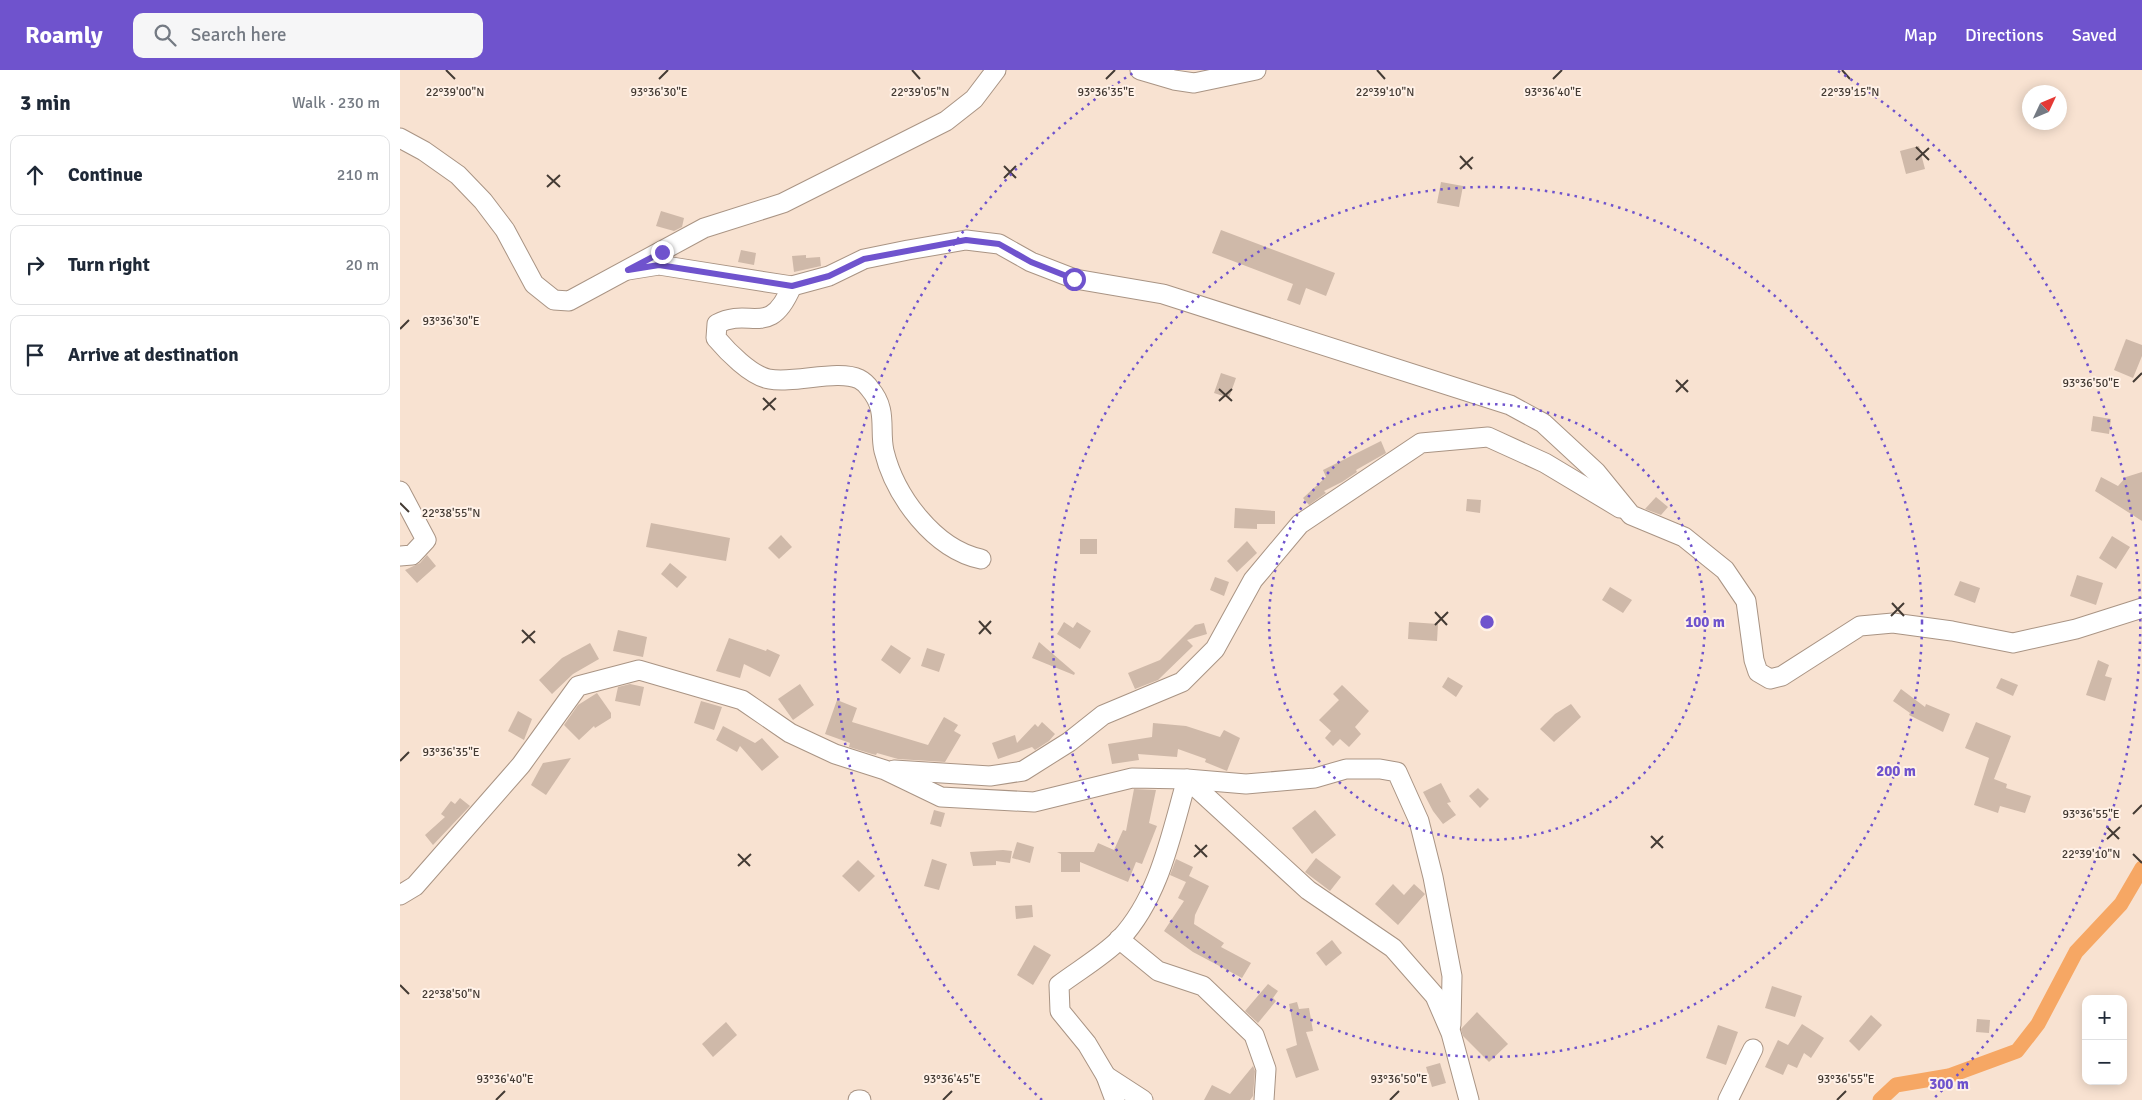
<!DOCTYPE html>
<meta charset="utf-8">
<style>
body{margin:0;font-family:Signika,sans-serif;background:#f6f6f7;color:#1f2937}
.controls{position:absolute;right:15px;bottom:15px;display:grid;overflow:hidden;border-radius:10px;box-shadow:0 2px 12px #0003}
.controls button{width:45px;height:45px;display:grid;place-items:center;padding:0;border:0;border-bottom:1px solid #e0e1e3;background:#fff;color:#1f2937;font:25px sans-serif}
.compass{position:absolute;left:1622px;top:15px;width:45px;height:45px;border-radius:50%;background:#fff;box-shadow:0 2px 12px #0003;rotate:46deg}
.stop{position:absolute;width:15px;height:15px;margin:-11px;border:4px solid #6f53cd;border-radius:50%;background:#fff}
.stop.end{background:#6f53cd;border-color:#fff;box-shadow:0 1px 5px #0008}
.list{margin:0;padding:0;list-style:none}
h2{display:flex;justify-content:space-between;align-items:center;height:65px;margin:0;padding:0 20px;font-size:21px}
h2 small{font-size:16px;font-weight:400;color:#747a83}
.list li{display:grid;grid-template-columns:32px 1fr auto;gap:15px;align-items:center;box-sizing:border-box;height:80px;margin:0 10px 10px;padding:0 10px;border:1px solid #e0e1e3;border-radius:10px}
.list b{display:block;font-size:19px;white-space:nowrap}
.list em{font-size:16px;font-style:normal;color:#747a83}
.icon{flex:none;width:28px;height:28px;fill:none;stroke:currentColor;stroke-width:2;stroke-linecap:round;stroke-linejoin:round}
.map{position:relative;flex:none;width:1742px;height:1030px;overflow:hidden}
header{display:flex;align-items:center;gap:30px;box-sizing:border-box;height:70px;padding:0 25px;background:#6f53cd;color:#fff}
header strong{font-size:24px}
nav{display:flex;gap:28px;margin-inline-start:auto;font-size:18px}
.search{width:350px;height:45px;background:#f6f6f7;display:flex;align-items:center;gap:12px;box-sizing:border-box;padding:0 18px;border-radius:10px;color:#747a83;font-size:19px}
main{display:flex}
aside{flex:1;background:#fff}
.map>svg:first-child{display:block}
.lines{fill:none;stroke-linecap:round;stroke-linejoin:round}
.canal{stroke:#f6a764;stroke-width:15}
.building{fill:#cfb9a9}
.minor-casing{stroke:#a99484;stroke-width:21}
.minor{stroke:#fff;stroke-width:19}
.route{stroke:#6f53cd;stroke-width:6}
.ticks{fill:none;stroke:#443b34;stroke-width:2}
.ring{fill:none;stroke:#6f53cd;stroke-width:2.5;stroke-dasharray:2.5 5}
.ticks-label{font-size:12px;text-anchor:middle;fill:#443b34;stroke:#fff1e7;stroke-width:4;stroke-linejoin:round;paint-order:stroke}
.centre{fill:#6f53cd;stroke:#fff1e7;stroke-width:2.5}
.ring-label{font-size:15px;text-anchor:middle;font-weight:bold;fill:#6f53cd;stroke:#fff1e7;stroke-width:4;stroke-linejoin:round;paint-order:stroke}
</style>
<header>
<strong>Roamly</strong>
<div class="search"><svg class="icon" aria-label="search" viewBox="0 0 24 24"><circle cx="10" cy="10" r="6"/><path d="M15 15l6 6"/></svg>Search here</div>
<nav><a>Map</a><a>Directions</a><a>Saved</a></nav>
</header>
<main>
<aside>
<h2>3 min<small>Walk · 230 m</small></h2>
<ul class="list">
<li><svg class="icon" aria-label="ahead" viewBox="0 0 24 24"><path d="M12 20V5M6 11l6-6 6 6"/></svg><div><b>Continue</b></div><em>210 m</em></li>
<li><svg class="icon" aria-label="right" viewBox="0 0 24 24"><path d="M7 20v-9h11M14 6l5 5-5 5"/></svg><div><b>Turn right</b></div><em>20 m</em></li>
<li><svg class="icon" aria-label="arrive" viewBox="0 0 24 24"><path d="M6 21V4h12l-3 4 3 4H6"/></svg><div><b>Arrive at destination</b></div></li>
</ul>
</aside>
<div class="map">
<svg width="1742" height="1030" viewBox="0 0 1742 1030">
<rect width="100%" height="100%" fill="#f8e2d1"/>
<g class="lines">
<polyline class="canal" points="1480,1030 1496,1015 1549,1006 1617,981 1638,954 1676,882 1721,834 1742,798"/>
</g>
<g class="building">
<polygon points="1519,76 1525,99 1506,104 1500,81"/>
<polygon points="1041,112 1063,116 1059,137 1037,133"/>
<polygon points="261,141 284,148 282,157 274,161 256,156"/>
<polygon points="821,160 935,203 926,226 906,218 900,235 887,230 893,214 812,183"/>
<polygon points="341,180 356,183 354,195 338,192"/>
<polygon points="406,185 406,188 420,187 421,196 394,202 392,186"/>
<polygon points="1726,269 1742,275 1742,286 1733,308 1714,300"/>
<polygon points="821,303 836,308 829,328 814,323"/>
<polygon points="1693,346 1711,349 1709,364 1691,361"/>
<polygon points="981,371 986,383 956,400 957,402 942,412 924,421 926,423 909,435 903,428 926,407 923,400"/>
<polygon points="1742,402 1742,451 1695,421 1701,407 1718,416 1726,407"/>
<polygon points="1256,427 1268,437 1261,445 1245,439"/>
<polygon points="1067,429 1081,430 1080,443 1066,441"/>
<polygon points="835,438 875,441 875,454 857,454 857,459 834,458"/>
<polygon points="251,453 330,468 326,491 246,477"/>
<polygon points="381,465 392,477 379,489 368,478"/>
<polygon points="1712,466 1730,477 1716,499 1699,488"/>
<rect x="680" y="469" width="17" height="15"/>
<polygon points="847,471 857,483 837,502 827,491"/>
<polygon points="27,485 36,496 17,513 5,500 20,493"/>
<polygon points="270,493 287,507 277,518 261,504"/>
<polygon points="1677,505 1703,513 1696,535 1670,526"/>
<polygon points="815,507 829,512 824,526 810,520"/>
<polygon points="1560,511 1580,518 1575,533 1554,525"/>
<polygon points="1210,517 1232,530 1223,543 1202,530"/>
<polygon points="664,552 673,558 677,552 691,561 680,579 657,564"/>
<polygon points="1009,552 1038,554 1037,571 1008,569"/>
<polygon points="804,553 807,564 787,570 793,576 758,610 735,619 728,603 760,590 795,555"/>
<polygon points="218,560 247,567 243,587 213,581"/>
<polygon points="329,568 366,581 367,579 380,585 370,607 344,594 340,608 316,601"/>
<polygon points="639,572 675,603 674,605 632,588"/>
<polygon points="190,573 199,589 173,604 152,624 139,610 162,588"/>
<polygon points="491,575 511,588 500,604 481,590"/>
<polygon points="527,578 545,584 539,602 521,596"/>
<polygon points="1698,590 1709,595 1705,606 1712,608 1705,631 1686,625"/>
<polygon points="1048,607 1063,616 1056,627 1042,617"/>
<polygon points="1601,608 1618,615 1613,626 1596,618"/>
<polygon points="230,614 244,617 240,636 215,631 218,617"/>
<polygon points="400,614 414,635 393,650 378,629"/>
<polygon points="942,615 969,641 955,657 961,664 949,677 940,669 933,676 925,668 931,661 919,650 939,630 933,624"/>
<polygon points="1501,619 1525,637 1526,634 1550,644 1543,662 1509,645 1510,643 1493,631"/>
<polygon points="197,623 211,643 211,648 195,658 194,656 179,670 164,655 178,635"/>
<polygon points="437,630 457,638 452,652 528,675 544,647 558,655 554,661 561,665 545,692 498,689 477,683 476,685 472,684 449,677 450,673 425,664"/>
<polygon points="301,631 322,637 314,660 294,653"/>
<polygon points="1171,634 1181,647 1154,672 1140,659 1155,644"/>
<polygon points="118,641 132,649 124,670 108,661"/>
<polygon points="642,652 655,664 649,671 635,680 632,677 598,689 592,673 615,665 617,673 635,654 638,657"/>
<polygon points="1576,652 1611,666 1594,709 1607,714 1606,718 1631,726 1625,743 1600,736 1598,743 1574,735 1589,688 1565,678"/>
<polygon points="753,653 786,656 820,667 824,660 840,668 827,701 805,692 806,689 778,679 777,687 738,684 739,690 712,694 708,674 752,667"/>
<polygon points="323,656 355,673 362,668 379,687 362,701 340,676 337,682 316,670"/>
<polygon points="171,688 146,725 131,715 143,693"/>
<polygon points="1041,713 1051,732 1047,733 1056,745 1043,754 1033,741 1023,722"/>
<polygon points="1078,718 1089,729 1080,738 1069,726"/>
<polygon points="734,719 756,720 749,753 757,756 742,794 736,792 728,812 680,792 680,802 661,802 661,784 657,782 694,782 698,773 714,780 723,760 726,761"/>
<polygon points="60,728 70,736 33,775 25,765 45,747 41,744 51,731 55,734"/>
<polygon points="534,740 545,743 541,757 530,754"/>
<polygon points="915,740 936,765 912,784 892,758"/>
<polygon points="617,772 634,777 630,793 612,788"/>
<polygon points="603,780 612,781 610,793 596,791 596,795 573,796 570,782"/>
<polygon points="916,788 941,807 930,821 905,802"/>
<polygon points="532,789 547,794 539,820 524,816"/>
<polygon points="776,789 793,797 789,806 809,816 795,845 794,854 824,873 821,877 851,893 842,908 793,882 764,861 784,831 778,828 786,812 770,805"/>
<polygon points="458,790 475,806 459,822 442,806"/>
<polygon points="993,814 1004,825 1014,814 1025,824 998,855 975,834"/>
<polygon points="632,835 633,847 616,849 615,836"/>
<polygon points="932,870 942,883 926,896 916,883"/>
<polygon points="634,875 651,885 633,915 617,905"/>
<polygon points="868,914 878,921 873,928 876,931 858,953 845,941"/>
<polygon points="1372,916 1402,926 1395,947 1365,938"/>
<polygon points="897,932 899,939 909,938 913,961 906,962 919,1000 896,1008 886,979 897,975 889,934"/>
<polygon points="1077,942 1108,974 1089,992 1063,966 1061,959"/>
<polygon points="1471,945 1482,955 1459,981 1449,971"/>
<polygon points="1577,949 1590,950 1589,963 1576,962"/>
<polygon points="326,952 337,965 313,987 302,974"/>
<polygon points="1402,954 1424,968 1411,988 1404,983 1397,998 1388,994 1383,1005 1365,997 1378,970 1388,975"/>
<polygon points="1318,955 1338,962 1326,995 1306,988"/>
<polygon points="1040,993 1046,1013 1032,1017 1026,997"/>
<polygon points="853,996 855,1001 853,1026 850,1030 804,1030 812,1015 830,1024"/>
</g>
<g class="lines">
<defs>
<g id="minor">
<polyline points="740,0 774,10 794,13 856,0"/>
<polyline points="0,68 24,81 58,105 83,131 105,160 134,214 154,230 169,231 304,158 383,133 546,51 574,29 596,0"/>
<polyline points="228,200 259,195 392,216 429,206 464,189 508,180 566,170 599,174 631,192 675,209 763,224 1110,335 1143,353 1196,402 1231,445 1284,467 1325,500 1346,531 1354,590 1358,602 1370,609 1382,606 1460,556 1493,553 1552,561 1613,573 1676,559 1742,538"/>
<path d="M392,216C369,270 351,236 317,254L316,268C327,281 351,306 369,309C394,314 438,299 459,309C463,311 468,316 470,319C488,340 479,359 484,381C495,426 534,479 581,489"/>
<polyline points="0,421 26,470 12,485 0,486"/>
<polyline points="494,700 590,706 623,701 669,672 703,645 782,612 815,579 853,510 900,454 1021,373 1088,367 1145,393 1220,438"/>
<polyline points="0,825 15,816 121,695 178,616 239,600 342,630 390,663 435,684 485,700 541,727 634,732 732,708 787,709 908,820 993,878 1035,926 1051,963 1069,1030"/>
<polyline points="719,869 758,901 803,916 854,965 866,999 864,1030"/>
<polyline points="706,1006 743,1030"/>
<polyline points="458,1030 461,1030"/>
<path d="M715,1030L706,1006L687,974L660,941L659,915C679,900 703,886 720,869C760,826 771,764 787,709L846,714L915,708L946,699H980L997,702L1019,751L1033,807L1052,906L1051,955"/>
<polyline points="1328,1030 1353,979"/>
</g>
</defs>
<use href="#minor" class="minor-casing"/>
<use href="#minor" class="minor"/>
</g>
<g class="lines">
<polyline class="route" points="262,182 228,200 259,195 392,216 429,206 464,189 566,170 599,174 631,192 674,209"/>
</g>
<path class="ticks" d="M46,0L55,9M512,0L520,9M977,0L985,9M1442,0L1450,9M259,9L268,0M706,9L715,0M1153,9L1162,0M1516,77L1529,90M1060,86L1072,99M1516,90L1529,78M604,96L616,108M1060,99L1073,87M147,105L160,117M604,108L616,96M147,117L160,105M0,259L9,250M1276,310L1288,322M1733,312L1742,303M819,319L832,331M1276,322L1288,310M363,328L375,340M819,331L832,319M363,340L376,328M0,433L9,442M1492,533L1504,546M1035,542L1047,555M1491,546L1504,533M579,551L591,564M1035,555L1048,542M122,560L135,573M579,564L591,551M122,573L135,561M0,691L9,682M1733,744L1742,735M1707,757L1719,769M1251,766L1263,778M1707,769L1720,757M795,775L807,787M1251,778L1263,766M338,784L350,796M1733,784L1742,793M794,787L807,775M338,796L351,784M0,915L9,924M96,1030L105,1021M543,1030L552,1021M990,1030L999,1021M1437,1030L1446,1021"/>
<g class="ring">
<circle cx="1087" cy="552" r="218"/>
<circle cx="1087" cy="552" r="435"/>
<path d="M642 1030A653 653 0 0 1 736 1M1438 1A653 653 0 0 1 1532 1030"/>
</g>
<g class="ticks-label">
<text x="259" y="26">93°36'30"E</text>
<text x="706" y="26">93°36'35"E</text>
<text x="1153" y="26">93°36'40"E</text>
<text x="55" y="26">22°39'00"N</text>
<text x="520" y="26">22°39'05"N</text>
<text x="985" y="26">22°39'10"N</text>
<text x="1450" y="26">22°39'15"N</text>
<text x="51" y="255">93°36'30"E</text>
<text x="1691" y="317">93°36'50"E</text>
<text x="51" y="447">22°38'55"N</text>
<text x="51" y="686">93°36'35"E</text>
<text x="1691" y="748">93°36'55"E</text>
<text x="1691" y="788">22°39'10"N</text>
<text x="51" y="928">22°38'50"N</text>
<text x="105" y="1013">93°36'40"E</text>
<text x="552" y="1013">93°36'45"E</text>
<text x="999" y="1013">93°36'50"E</text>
<text x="1446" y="1013">93°36'55"E</text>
</g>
<circle cx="1087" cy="552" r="8" class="centre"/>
<g class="ring-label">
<text x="1305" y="557">100 m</text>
<text x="1496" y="706">200 m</text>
<text x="1549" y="1019">300 m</text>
</g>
</svg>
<div class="controls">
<button>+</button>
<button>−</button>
</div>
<svg class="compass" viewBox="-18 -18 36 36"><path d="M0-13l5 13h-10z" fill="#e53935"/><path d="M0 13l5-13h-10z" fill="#747a83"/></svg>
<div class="stop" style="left:674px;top:209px"></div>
<div class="stop end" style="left:262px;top:182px"></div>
</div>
</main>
